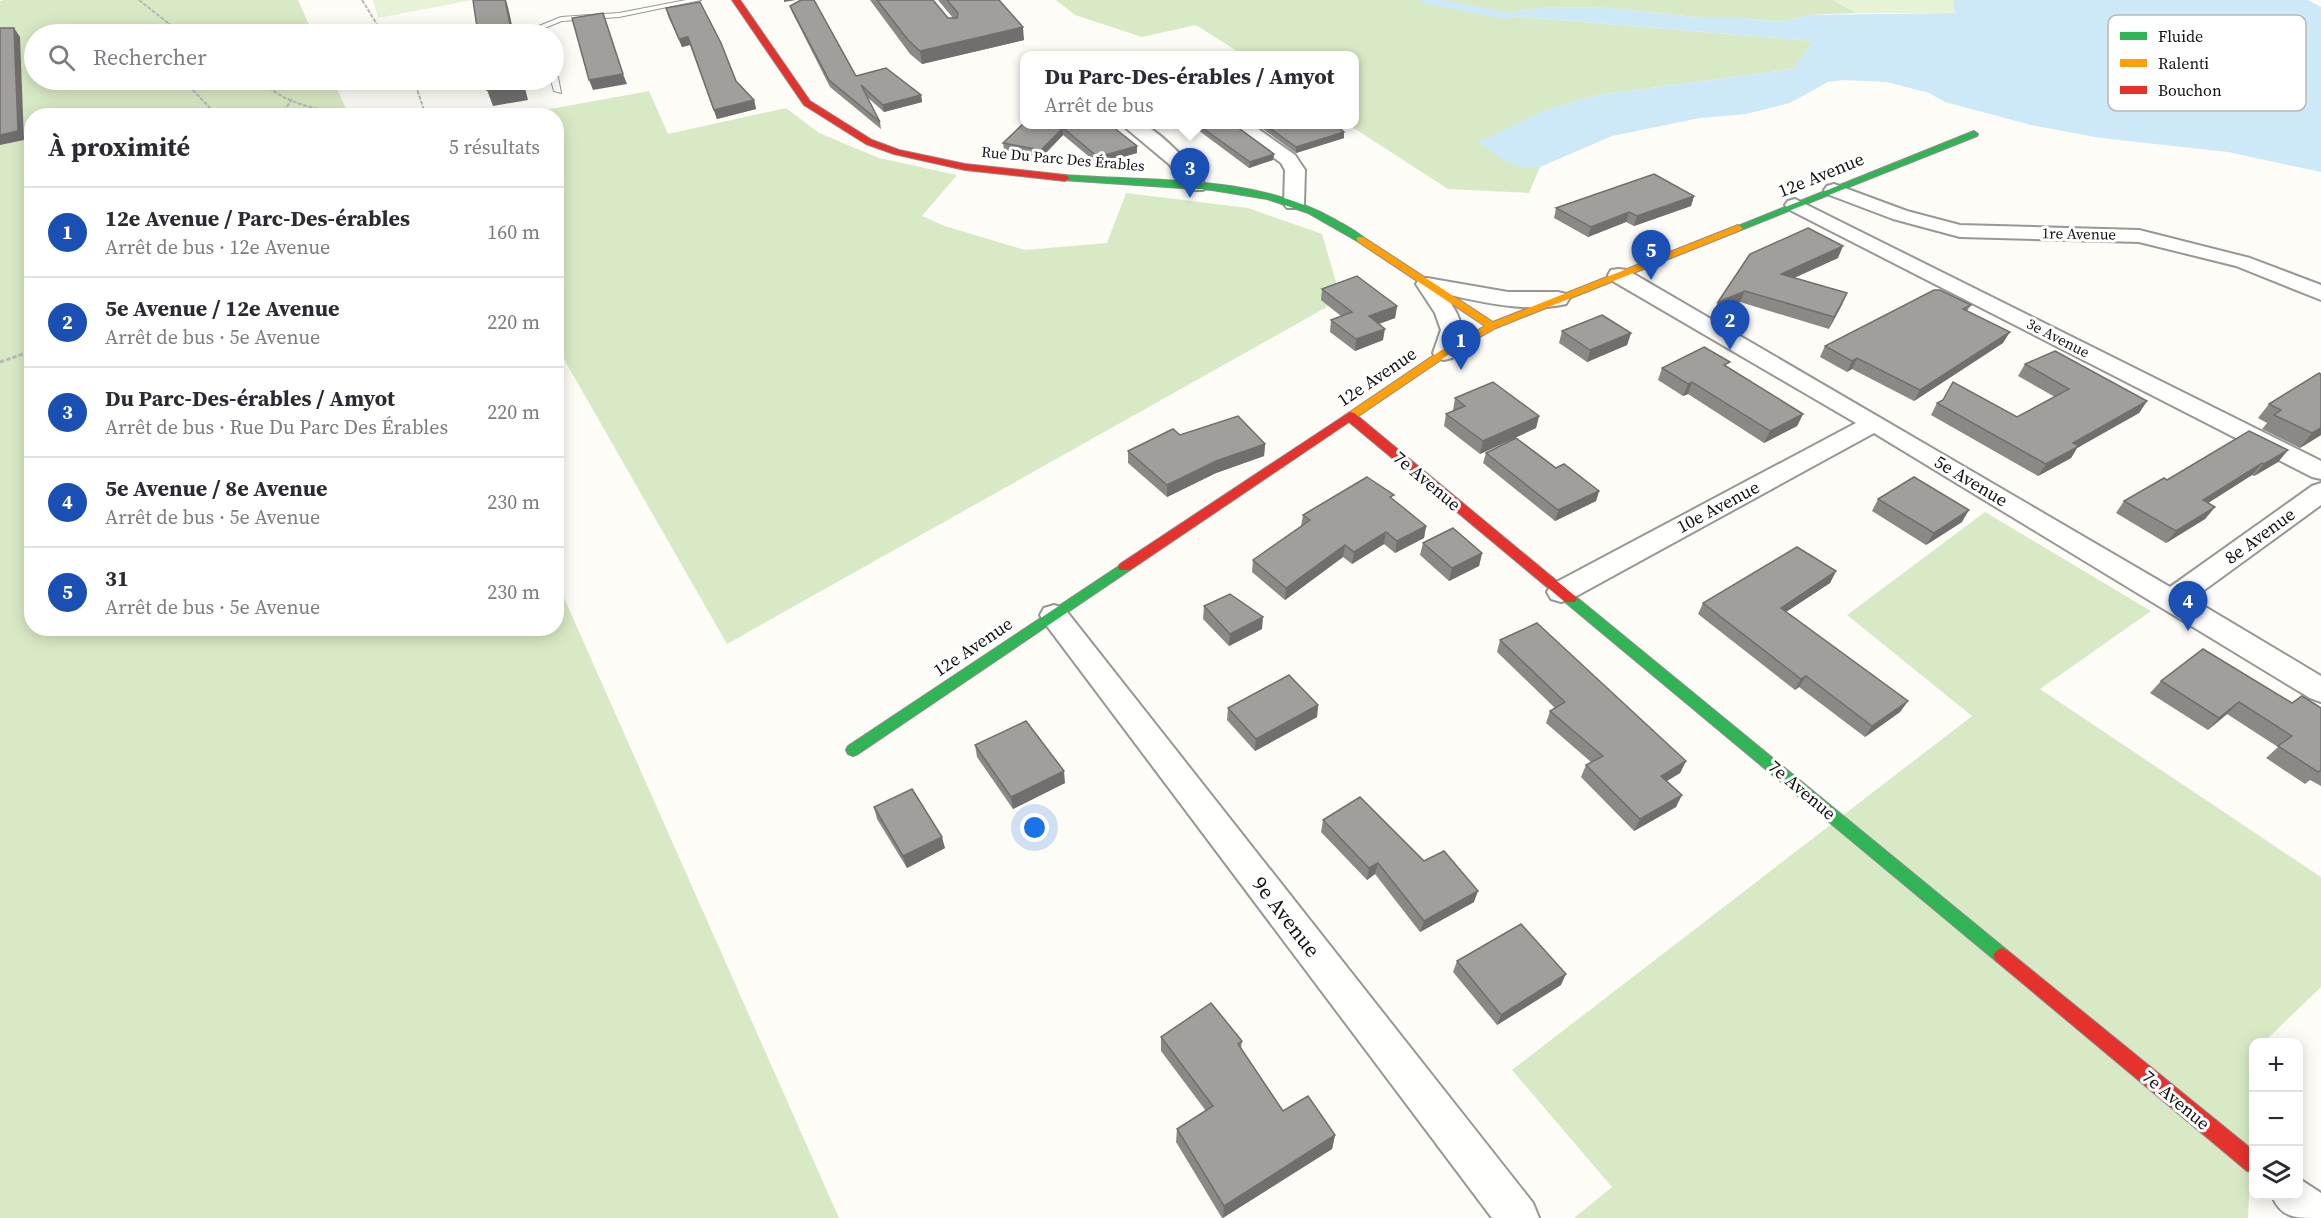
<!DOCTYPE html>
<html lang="fr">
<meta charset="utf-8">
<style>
body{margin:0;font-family:"Source Serif 4",serif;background:#f2f2f3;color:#2b2b33}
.controls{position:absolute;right:18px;bottom:18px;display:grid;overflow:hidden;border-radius:12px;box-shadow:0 3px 15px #0003}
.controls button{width:54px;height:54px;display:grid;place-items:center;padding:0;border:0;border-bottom:2px solid #e1e1e2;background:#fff;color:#2b2b33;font:30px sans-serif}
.you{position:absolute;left:1035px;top:828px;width:21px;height:21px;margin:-15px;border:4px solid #fff;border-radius:50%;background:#1a73e8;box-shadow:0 0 0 9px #1a73e833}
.badge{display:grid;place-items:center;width:39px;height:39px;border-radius:50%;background:#646362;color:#fff;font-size:20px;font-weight:700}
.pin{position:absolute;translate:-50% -50px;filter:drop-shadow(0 2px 3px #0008)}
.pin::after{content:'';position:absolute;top:32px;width:21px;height:18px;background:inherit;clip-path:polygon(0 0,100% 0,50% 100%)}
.popup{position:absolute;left:1020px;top:51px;width:339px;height:78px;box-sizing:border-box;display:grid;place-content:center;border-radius:12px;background:#fff;filter:drop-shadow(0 2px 4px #0005);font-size:20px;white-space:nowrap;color:#7c7c81}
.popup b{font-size:22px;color:#2b2b33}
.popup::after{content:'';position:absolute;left:50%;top:100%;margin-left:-12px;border:12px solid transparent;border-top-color:#fff}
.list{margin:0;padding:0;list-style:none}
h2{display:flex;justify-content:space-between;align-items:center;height:78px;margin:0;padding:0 24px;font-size:26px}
h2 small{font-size:20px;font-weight:400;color:#7c7c81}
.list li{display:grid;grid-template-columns:39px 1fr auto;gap:18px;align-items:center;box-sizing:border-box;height:90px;padding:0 24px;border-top:2px solid #e1e1e2}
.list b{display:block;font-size:22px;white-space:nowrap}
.list p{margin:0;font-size:20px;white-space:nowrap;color:#7c7c81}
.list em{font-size:20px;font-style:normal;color:#7c7c81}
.icon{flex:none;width:33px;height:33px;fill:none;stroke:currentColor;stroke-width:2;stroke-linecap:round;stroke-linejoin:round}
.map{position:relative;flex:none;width:2321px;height:1218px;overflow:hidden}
.search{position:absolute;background:#fff;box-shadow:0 3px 15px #0003;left:24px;top:24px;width:540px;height:66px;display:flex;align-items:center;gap:15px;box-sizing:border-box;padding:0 21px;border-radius:33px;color:#7c7c81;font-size:22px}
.panel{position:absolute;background:#fff;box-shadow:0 3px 15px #0003;left:24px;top:108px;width:540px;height:528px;border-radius:24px}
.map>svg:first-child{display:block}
.green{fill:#e7f3d7}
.forest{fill:#d8eac5}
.water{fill:#cde8f7}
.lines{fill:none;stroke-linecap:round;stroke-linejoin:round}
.stream{stroke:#cde8f7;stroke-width:7}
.lane-casing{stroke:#979795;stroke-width:2}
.street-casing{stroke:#979795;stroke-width:4}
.fast-casing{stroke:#8e8d8b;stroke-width:2}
.slow-casing{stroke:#8e8d8b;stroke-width:2}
.jam-casing{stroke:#8e8d8b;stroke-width:2}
.path-far1{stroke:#b9b9b8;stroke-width:2;stroke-dasharray:4 1.5;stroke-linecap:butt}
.path{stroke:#b9b9b8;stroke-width:3;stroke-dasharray:4.5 2;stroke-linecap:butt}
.lane{fill:#fffffe;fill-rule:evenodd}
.street{fill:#fffffe;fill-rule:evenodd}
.fast{fill:#30b455;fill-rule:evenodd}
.slow{fill:#ff9f0a;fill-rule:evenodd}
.jam{fill:#e5322d;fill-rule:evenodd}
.wall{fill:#8a8986}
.shaded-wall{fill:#716f6d}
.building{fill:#a19f9c;stroke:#716f6d;stroke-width:1.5}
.labels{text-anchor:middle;stroke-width:6;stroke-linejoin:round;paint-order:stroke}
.far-street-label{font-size:15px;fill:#111;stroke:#fff}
.street-label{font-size:18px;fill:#111;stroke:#fff}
.near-street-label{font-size:21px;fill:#111;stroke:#fff}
.key{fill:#fff;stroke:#b8b8b8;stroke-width:1.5}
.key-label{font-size:16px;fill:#111}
</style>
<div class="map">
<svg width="2321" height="1218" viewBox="0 0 2321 1218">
<rect width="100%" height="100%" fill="#fdfcf7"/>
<g class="green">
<polygon points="373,0 472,0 378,18"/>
<polygon points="1833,0 1953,0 1955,13 1856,13"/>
</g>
<g class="forest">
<polygon points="4,0 298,0 313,34 34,34 34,80 333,80 349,115 32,116 32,628 556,628 557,582 839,1218 0,1218 0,1"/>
<polygon points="1056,0 1833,0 1856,13 1807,15 1784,22 1741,18 1704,18 1611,8 1549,7 1516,11 1509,16 1814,41 1793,69 1598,95 1546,110 1520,167 1540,167 1529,193 1448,189 1349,125 1355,124 1355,56 1243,55 1196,25 1142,37 1075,15"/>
<polygon points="649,91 668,134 786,108 819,133 879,158 957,175 922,216 945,226 1025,250 1107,243 1126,193 1248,208 1322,234 1341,299 727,644 557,347 556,116 512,116"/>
<polygon points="1985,512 2151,611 2040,689 2321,877 2321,987 2264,1042 2254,1042 2253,1111 2248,1218 1574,1218 1612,1187 1512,1070 1972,716 1847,615"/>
</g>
<polygon class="water" points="1953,0 2308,0 2321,7 2321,172 2228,152 2101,138 2031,125 1945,102 1929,93 1887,82 1844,80 1828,82 1790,103 1746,114 1700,118 1612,136 1540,167 1520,167 1503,160 1478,142 1546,110 1598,95 1793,69 1813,41 1508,16 1516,11 1549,7 1611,8 1704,18 1741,18 1784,22 1807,15 1955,13"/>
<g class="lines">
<polyline class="stream" points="1424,0 1508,16"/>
<defs>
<g id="lane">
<polygon points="686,0 701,0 619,17 562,21 542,29 543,34 537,34 534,28 561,17 619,13"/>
<polygon points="554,75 558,77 561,93 554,91 551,80 554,80"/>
</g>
<g id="street">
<path d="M1121,124C1127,124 1135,123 1140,124C1159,128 1196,170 1206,186L1203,190H1189L1169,164Z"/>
<polygon points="1229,124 1251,124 1295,155 1305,170 1304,204 1301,208 1287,208 1284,204 1285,170 1281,163"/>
<polygon points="1834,184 1907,211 1960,225 2139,230 2250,258 2321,285 2321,300 2236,266 2139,242 1960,237 1893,219 1827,194 1824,190 1827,186"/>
<polygon points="1795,199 2321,461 2321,479 2312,477 1788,209 1785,205 1788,201"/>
<polygon points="1619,269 1627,270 2170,587 2312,486 2321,483 2321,505 2192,599 2321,676 2321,702 2310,698 1874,433 1571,599 1561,602 1551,599 1547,592 1551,585 1856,423 1611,280 1608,275 1611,270"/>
<path d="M1427,278L1508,292H1558L1566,294L1569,299L1566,304C1528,313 1482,302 1445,294C1460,317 1470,332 1452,358L1444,360L1436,358L1433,353L1441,330L1435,313L1416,284L1419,279Z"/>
<polygon points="1054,605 1064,608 1533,1203 1539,1218 1492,1218 1044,622 1040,615 1044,608"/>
<path d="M2298,1178L2321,1193V1218C2295,1218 2281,1218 2272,1196H2298Z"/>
</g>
<g id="fast">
<polygon points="1974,131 1978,134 1977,136 1741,230 1733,228"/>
<path d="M1065,175C1155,182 1253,174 1334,219C1344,225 1357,231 1365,239L1357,241L1308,213L1267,199L1212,190L1062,180L1060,178Z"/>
<polygon points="1125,562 1132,567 1130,570 858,754 853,756 848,754 846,750 848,746"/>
<polygon points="1570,594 1575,596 2008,951 2011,956 2008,961 2002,964 1996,961 1565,602 1563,599"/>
</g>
<polygon id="slow" points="1738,225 1743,228 1741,230 1496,328 1448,355 1354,419 1350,420 1344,416 1440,351 1485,326 1357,241 1357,237 1363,237 1493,322"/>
<g id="jam">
<polygon points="732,0 740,0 810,101 872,140 899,150 965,164 1065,175 1070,178 1065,181 965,170 894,154 866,144 804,105"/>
<polygon points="1350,412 1354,413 1575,596 1577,599 1575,602 1565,602 1349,422 1130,570 1120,570 1118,567 1120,564"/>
<polygon points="2002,948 2008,951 2254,1151 2254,1173 2247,1171 1996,961 1993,956 1996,951"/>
</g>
</defs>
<use href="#lane" class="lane-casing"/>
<use href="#street" class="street-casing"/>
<use href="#fast" class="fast-casing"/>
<use href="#slow" class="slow-casing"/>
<use href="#jam" class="jam-casing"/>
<g class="path-far1">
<polyline points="139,0 168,23 173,34"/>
<polyline points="362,0 378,26 397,34"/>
<polyline points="168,24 199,34"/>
<polyline points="188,80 192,89 210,108 208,116"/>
<path d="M261,80C285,106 325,111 358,116"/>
<polyline points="414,80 426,116"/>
<polyline points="281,116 292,99"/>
<polyline points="413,116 426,112"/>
</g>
<polyline class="path" points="0,362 32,351"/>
<use href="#lane" class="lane"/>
<use href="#street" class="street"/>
<use href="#fast" class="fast"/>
<use href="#slow" class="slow"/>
<use href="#jam" class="jam"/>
</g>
<g class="wall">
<polygon points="870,0 933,0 948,18 953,18 938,0 999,0 1024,40 922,64 910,54"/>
<polygon points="790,6 856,76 921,95 922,102 884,112 866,96 880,122 881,129 830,87 792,12"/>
<polygon points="666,8 754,100 756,109 717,119 690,45 682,47 668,16"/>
<polygon points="1025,122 1109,124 1137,153 1098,164 1063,135 1042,157 1004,150 1003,143"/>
<polygon points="1190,124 1233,124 1274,154 1273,160 1249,168"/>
<polygon points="1256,124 1334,124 1344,132 1344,138 1296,153"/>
<polygon points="1694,196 1691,206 1634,226 1626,222 1588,237 1554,218 1556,208"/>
<polygon points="1750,254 1838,258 1794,278 1847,293 1829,329 1740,302 1714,314 1718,302"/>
<polygon points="1322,289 1397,306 1395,318 1379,324 1383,340 1355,351 1330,332 1331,320 1341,316 1321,300"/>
<polygon points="1971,305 1967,311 2003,343 1914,401 1852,369 1847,372 1820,357 1825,346"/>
<polygon points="1562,331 1631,333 1627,345 1587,362 1559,343"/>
<polygon points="2025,364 2147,401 2139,413 2077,448 2071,458 2038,476 1931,415 1937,403 2017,417 2055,397 2018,376"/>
<polygon points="1662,368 1728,368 1803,414 1797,426 1764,443 1688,394 1683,396 1658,380"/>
<polygon points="2321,374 2321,435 2300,448 2262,429 2267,423 2258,418 2269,404"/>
<polygon points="1455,398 1539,416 1536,428 1480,454 1444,426 1446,414 1453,411 1453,410"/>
<polygon points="1180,435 1265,444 1264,456 1216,473 1167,497 1128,463 1128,451"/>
<polygon points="2288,450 2278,462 2254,476 2252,475 2208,503 2215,507 2205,519 2166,543 2116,513 2124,501 2167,480"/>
<polygon points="1486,453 1556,468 1599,491 1596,501 1555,521 1483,463"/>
<polygon points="1878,499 1962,522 1926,545 1872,511"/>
<polygon points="1393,500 1426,526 1424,538 1395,553 1384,544 1352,564 1343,557 1285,600 1252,572 1253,560 1301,526 1303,515"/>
<polygon points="1423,543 1482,553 1479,566 1449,581 1420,555"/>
<polygon points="1836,571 1830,583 1786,612 1908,701 1900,712 1865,737 1799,687 1795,690 1698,614 1703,603"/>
<polygon points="1204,606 1262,629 1229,646 1203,619"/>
<polygon points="1500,640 1686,761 1680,773 1667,781 1676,807 1634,831 1581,777 1586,765 1591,762 1546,723 1550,711 1555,708 1497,652"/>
<polygon points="2161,681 2321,708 2321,786 2310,780 2305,784 2266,758 2278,747 2227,714 2208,730 2150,693"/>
<polygon points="1318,705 1317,717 1255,751 1227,720 1228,708"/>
<polygon points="975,745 1065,783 1013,809 977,757"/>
<polygon points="874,807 945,848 907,868 877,819"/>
<polygon points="1323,820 1424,861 1474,902 1420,932 1375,874 1367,880 1321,832"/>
<polygon points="1457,961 1561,985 1497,1025 1453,972"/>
<polygon points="1161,1037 1242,1041 1241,1049 1283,1111 1335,1135 1332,1149 1222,1218 1176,1142 1177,1129 1206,1111 1161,1051"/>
</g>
<g class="shaded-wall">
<polygon points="505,0 506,0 508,7 514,34 512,34"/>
<polygon points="784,0 796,0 784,2"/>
<polygon points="1023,27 1024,40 922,64 920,51"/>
<polygon points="14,28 20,37 24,140 0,145 0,135"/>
<polygon points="688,37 690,45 682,47 679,39"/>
<polygon points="623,74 627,84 593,90 589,80"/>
<polygon points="521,80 523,80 528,100 493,106 487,90"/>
<polygon points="921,95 922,102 884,112 883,105"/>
<polygon points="754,100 756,109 717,119 714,110"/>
<polygon points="1063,128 1063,135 1042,157 1041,150"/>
<polygon points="1344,132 1344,138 1296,153 1296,147"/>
<polygon points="1137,146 1137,153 1098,164 1098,157"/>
<polygon points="1274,154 1273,160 1249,168 1250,162"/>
<polygon points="1694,196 1691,206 1634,226 1637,216"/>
<polygon points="1629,212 1626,222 1588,237 1591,227"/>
<polygon points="1843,246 1838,258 1776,286 1781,274"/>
<polygon points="1745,291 1740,302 1714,314 1718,302"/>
<polygon points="1847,293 1842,305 1829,329 1834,317"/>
<polygon points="1397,306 1395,318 1367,328 1369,316"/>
<polygon points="1385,329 1383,340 1355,351 1356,339"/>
<polygon points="2010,332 2003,343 1914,401 1920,390"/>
<polygon points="1631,333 1627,345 1587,362 1590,350"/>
<polygon points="1857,358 1852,369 1847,372 1852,361"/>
<polygon points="1692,382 1688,394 1683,396 1688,384"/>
<polygon points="2147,401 2139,413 2077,448 2071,458 2038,476 2046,464 2073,443"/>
<polygon points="1803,414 1797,426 1764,443 1770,431"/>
<polygon points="1539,416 1536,428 1480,454 1483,441"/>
<polygon points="2321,428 2321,435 2300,448 2312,433"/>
<polygon points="1265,444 1264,456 1216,473 1167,497 1167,485 1216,461"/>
<polygon points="2288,450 2278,462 2254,476 2264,464"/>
<polygon points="2262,463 2252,475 2194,512 2203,500"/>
<polygon points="1599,491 1596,501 1555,521 1558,510"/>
<polygon points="2215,507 2205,519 2166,543 2176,531"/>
<polygon points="1969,510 1962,522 1926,545 1934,533"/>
<polygon points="1426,526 1424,538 1395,553 1397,541"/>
<polygon points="1386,532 1384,544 1352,564 1354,552"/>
<polygon points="1345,545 1343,557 1285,600 1286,588"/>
<polygon points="1482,553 1479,566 1449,581 1452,568"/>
<polygon points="1836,571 1830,583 1775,619 1781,608"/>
<polygon points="1263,617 1262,629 1229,646 1230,634"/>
<polygon points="1806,676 1799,687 1795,690 1801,679"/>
<polygon points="1908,701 1900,712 1865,737 1872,726"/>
<polygon points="2239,702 2227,714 2208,730 2219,718"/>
<polygon points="1318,705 1317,717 1255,751 1256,739"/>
<polygon points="1686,761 1680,773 1655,788 1661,776"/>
<polygon points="1064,771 1065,783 1013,809 1011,797"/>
<polygon points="1682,795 1676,807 1634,831 1640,819"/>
<polygon points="942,837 945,848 907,868 903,856"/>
<polygon points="1378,863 1375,874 1367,880 1369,868"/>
<polygon points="1478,891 1474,902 1420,932 1424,921"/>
<polygon points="1566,974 1561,985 1497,1025 1501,1015"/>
<polygon points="1335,1135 1332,1149 1223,1218 1224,1206"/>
</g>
<g class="building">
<polygon points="473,0 505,0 512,34 478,34"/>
<polygon points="801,0 814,0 856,76 886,68 921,95 883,105 861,85 880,122 829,80 790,6"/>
<polygon points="877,0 933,0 948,18 957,18 958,13 947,0 999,0 1023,27 920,51 908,40"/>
<polygon points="700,2 721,43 736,81 754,100 714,110 688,37 679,39 666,8"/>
<polygon points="603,13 623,74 589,80 572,18"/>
<polygon points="0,28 14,28 18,131 0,135"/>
<polygon points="486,80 521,80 522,84 487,90"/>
<polygon points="1025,122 1025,124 1109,124 1137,146 1098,157 1063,128 1041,150 1003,143"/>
<polygon points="1197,124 1233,124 1274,154 1250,162"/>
<polygon points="1264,124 1334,124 1344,132 1296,147"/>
<polygon points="1654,174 1694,196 1637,216 1629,212 1591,227 1556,208"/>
<polygon points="1808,228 1843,246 1781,274 1847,293 1834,317 1745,291 1718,302 1750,254"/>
<polygon points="1357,276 1397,306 1369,316 1385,329 1356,339 1331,320 1352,312 1322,289"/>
<polygon points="1934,290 1940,290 1971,305 1963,309 2010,332 1920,390 1857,358 1852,361 1825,346"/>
<polygon points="1602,315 1631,333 1590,350 1562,331"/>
<polygon points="1704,347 1730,362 1724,365 1803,414 1770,431 1692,382 1688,384 1662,368"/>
<polygon points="2055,351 2147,401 2073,443 2079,446 2046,464 1937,403 1943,400 1953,382 2017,417 2069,389 2025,364"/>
<polygon points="2319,373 2321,374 2321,428 2312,433 2274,415 2281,410 2269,404"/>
<polygon points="1493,382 1539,416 1483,441 1446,414 1465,406 1455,398"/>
<polygon points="1238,416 1265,444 1216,461 1167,485 1128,451 1173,429 1180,435"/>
<polygon points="2249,431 2288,450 2264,464 2262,463 2203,500 2215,507 2176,531 2124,501 2164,478 2167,480"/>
<polygon points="1516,438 1556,468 1564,464 1599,491 1558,510 1486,453"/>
<polygon points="1367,477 1394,495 1390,497 1426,526 1397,541 1386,532 1354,552 1345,545 1286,588 1253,560 1310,520 1303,515"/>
<polygon points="1914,477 1969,510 1934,533 1878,499"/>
<polygon points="1453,528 1482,553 1452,568 1423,543"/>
<polygon points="1797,547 1836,571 1781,608 1908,701 1872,726 1806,676 1801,679 1703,603"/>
<polygon points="1230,594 1263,617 1230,634 1204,606"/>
<polygon points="1537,623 1686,761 1661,776 1682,795 1640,819 1586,765 1603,756 1550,711 1565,702 1500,640"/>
<polygon points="2203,649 2292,703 2302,696 2321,708 2321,770 2318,772 2278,746 2292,736 2239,702 2219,718 2161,681"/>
<polygon points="1289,675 1318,705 1256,739 1228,708"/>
<polygon points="1026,721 1064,771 1011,797 975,745"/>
<polygon points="912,789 942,837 903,856 874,807"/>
<polygon points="1360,797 1424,861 1444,851 1478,891 1424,921 1378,863 1369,868 1323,820"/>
<polygon points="1521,924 1566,974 1501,1015 1457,961"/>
<polygon points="1211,1003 1242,1041 1238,1044 1283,1111 1308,1096 1335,1135 1224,1206 1177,1129 1213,1106 1161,1037"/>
</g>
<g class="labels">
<g class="far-street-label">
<text transform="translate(1063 159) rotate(5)" y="5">Rue Du Parc Des Érables</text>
<text transform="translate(2079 234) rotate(1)" y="5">1re Avenue</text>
<text transform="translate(2058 338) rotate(27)" y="5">3e Avenue</text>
</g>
<g class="street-label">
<text transform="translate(1821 175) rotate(-22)" y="6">12e Avenue</text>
<text transform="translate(1377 377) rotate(-34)" y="6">12e Avenue</text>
<text transform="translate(1427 481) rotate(40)" y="6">7e Avenue</text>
<text transform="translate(1971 481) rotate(31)" y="6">5e Avenue</text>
<text transform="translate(1718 507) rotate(-28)" y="6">10e Avenue</text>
<text transform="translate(2260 536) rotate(-36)" y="6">8e Avenue</text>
<text transform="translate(973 647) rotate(-34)" y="6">12e Avenue</text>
<text transform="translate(1802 790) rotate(40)" y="6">7e Avenue</text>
<text transform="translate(2176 1100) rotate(40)" y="6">7e Avenue</text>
</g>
<g class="near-street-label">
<text transform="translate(1286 917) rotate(52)" y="7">9e Avenue</text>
</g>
</g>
<rect x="2108" y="15" width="198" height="96" rx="9" class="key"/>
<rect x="2120" y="32" width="27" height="8" fill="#30b455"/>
<rect x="2120" y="59" width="27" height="8" fill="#ff9f0a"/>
<rect x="2120" y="86" width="27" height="8" fill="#e5322d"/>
<g class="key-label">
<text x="2158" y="42">Fluide</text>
<text x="2158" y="69">Ralenti</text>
<text x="2158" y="96">Bouchon</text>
</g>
</svg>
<div class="controls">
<button>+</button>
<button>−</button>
<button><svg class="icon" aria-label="layers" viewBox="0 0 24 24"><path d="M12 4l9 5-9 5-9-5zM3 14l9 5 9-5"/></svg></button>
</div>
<div class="you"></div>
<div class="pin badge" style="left:1461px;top:370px;background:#1a4fb4">1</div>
<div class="pin badge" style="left:1730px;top:350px;background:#1a4fb4">2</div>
<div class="pin badge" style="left:1190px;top:198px;background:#1a4fb4">3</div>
<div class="popup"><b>Du Parc-Des-érables / Amyot</b>Arrêt de bus</div>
<div class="pin badge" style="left:2188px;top:631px;background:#1a4fb4">4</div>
<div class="pin badge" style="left:1651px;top:280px;background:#1a4fb4">5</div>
<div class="search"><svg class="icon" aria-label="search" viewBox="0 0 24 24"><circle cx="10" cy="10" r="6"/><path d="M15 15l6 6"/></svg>Rechercher</div>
<section class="panel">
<h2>À proximité<small>5 résultats</small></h2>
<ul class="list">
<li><span class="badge" style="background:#1a4fb4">1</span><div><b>12e Avenue / Parc-Des-érables</b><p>Arrêt de bus · 12e Avenue</p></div><em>160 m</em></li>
<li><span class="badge" style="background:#1a4fb4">2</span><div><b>5e Avenue / 12e Avenue</b><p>Arrêt de bus · 5e Avenue</p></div><em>220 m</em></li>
<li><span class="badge" style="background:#1a4fb4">3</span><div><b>Du Parc-Des-érables / Amyot</b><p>Arrêt de bus · Rue Du Parc Des Érables</p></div><em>220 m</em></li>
<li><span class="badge" style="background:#1a4fb4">4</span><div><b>5e Avenue / 8e Avenue</b><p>Arrêt de bus · 5e Avenue</p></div><em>230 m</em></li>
<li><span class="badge" style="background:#1a4fb4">5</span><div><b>31</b><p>Arrêt de bus · 5e Avenue</p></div><em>230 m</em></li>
</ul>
</section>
</div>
